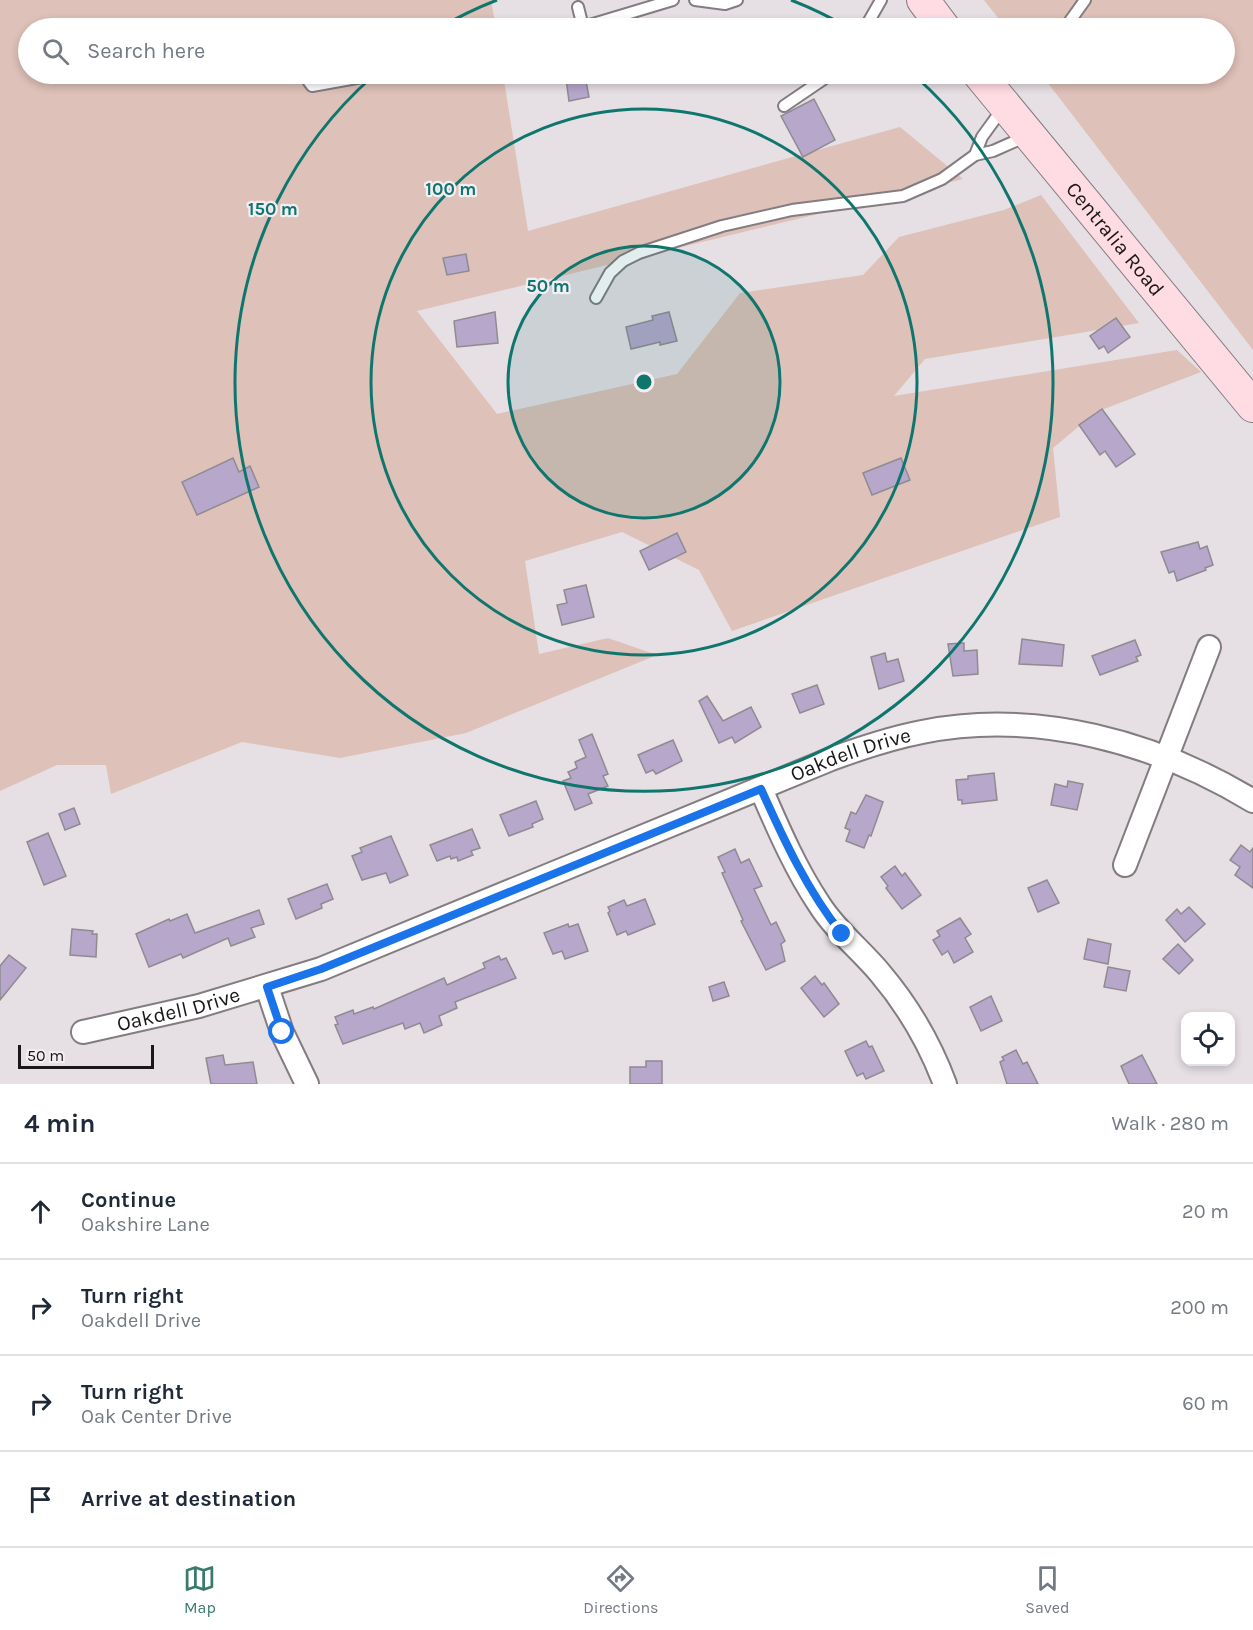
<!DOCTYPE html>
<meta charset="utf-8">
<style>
body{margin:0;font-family:Karla,sans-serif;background:#f2f2f3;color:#1f2937}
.controls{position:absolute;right:18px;bottom:18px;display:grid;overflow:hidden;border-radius:12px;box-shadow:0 3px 9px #0003}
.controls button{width:54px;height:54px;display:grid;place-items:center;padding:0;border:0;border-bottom:2px solid #e0e1e3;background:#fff;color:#1f2937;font:30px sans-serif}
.scale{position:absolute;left:18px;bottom:15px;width:136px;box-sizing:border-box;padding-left:6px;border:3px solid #191719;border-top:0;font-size:16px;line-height:21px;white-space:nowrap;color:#191719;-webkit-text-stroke:4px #f4edf2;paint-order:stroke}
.stop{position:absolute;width:18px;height:18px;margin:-14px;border:4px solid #1a73e8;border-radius:50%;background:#fff}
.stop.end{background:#1a73e8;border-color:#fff;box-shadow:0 2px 6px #0008}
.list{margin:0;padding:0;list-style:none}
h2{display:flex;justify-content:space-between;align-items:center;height:78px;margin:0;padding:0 24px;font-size:26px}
h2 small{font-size:20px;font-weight:400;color:#747a83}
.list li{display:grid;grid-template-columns:39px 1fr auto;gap:18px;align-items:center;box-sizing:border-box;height:96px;padding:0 24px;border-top:2px solid #e0e1e3}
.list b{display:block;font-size:22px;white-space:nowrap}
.list p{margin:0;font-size:20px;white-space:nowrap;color:#747a83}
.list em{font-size:20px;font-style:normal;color:#747a83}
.icon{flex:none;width:33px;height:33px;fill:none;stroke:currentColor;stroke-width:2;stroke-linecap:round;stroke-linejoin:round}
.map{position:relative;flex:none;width:1253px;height:1084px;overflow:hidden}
.search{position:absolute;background:#fff;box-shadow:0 3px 9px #0003;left:18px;right:18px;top:18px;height:66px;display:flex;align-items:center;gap:15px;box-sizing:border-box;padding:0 21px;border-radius:33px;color:#747a83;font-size:22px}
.sheet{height:462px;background:#fff}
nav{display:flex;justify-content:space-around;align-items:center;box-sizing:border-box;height:84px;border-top:2px solid #e0e1e3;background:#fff;font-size:16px;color:#747a83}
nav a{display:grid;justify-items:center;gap:3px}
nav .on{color:#387a6c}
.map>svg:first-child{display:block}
.green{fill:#dec1b8}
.building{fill:#b6a7cb;stroke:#8e8b92;stroke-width:1.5}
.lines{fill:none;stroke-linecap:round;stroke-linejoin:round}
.lane-casing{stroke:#837c81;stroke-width:14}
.street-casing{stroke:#837c81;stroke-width:26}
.secondary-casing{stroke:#837c81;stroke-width:34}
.lane{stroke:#fff;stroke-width:10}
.street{stroke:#fff;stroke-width:22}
.secondary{stroke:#ffdce4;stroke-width:32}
.route{stroke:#1a73e8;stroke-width:8}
.ring{fill:none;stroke:#0f766e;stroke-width:3}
.labels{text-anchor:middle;stroke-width:4.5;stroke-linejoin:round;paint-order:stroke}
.street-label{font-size:21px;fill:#191719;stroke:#f4edf2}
.centre{fill:#0f766e;stroke:#f4edf2;stroke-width:3}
.ring-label{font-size:18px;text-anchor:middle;font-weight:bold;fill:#0f766e;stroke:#f4edf2;stroke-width:4.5;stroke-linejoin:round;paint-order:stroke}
</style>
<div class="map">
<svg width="1253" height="1084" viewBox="0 0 1253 1084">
<rect width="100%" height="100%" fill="#e6dfe4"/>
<g class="green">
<polygon points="0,0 491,0 496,28 28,28 28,74 503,74 528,231 900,127 963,179 417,311 497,414 677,374 740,293 863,275 899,237 1004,210 1041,195 1139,323 925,359 894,396 1177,350 1201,372 1096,412 1053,448 1060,517 732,631 699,570 622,532 525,561 539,654 608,638 657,655 466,733 340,758 242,742 111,794 106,765 57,765 0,791"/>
<polygon points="984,0 1253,0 1253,350 1041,74 1224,74 1224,28 1006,28"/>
</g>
<g class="building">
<polygon points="585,76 589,97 569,101 566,79"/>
<polygon points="814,99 835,140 803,157 781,116"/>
<polygon points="466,254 469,271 447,275 443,258"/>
<polygon points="495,312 498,343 457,347 454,321"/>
<polygon points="669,312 677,341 660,345 660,342 631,349 626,327 653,320 652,316"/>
<polygon points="1116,318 1130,337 1108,353 1104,346 1099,349 1090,336"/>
<polygon points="1102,409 1135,454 1116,467 1105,451 1100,455 1079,425"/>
<polygon points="233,458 239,472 250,466 259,487 197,515 182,482"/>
<polygon points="901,458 910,480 872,495 863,473"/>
<polygon points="677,533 686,552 649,570 640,551"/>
<polygon points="1198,542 1200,549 1207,546 1213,565 1205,568 1206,570 1177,581 1174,571 1169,573 1161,552"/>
<polygon points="586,585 594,617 562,625 557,605 567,603 564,590"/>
<polygon points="1022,639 1064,645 1062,666 1019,664"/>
<polygon points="1135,640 1141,655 1136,657 1138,661 1100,675 1092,656"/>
<polygon points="964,643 964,651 977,650 978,674 953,676 948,644"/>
<polygon points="885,653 887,662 898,659 904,681 879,689 871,657"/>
<polygon points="817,685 824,704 800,713 792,694"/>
<polygon points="707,696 723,721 751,707 761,727 735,743 732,737 719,743 699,701"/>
<polygon points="592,734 608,774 603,776 608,786 588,794 592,803 575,810 563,781 571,778 568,772 577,768 575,762 586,757 579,740"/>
<polygon points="673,740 682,761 656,774 653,770 646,773 638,755"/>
<polygon points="994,773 997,800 962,804 962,800 958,800 956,780 968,779 968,776"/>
<polygon points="1068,781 1083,784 1077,810 1051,805 1055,784 1067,787"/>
<polygon points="866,795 883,802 871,836 869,835 864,848 846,841 850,830 845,828 851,812 856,814"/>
<polygon points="536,801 543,819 532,824 533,827 509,836 500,815"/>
<polygon points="74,808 80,824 65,830 59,814"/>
<polygon points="472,829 480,848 471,851 473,855 458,861 457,857 451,859 450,856 437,861 430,845"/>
<polygon points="48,833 66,876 44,885 27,842"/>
<polygon points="391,836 408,875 390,883 386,873 362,880 352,856 362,852 360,848"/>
<polygon points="1241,845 1250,852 1253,848 1253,888 1235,875 1240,867 1230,860"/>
<polygon points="735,849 741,863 749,859 762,886 754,889 771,925 776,922 785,941 781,944 785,961 766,970 741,921 743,920 722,873 725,872 718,857"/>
<polygon points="895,866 902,876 905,873 921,895 902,909 886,888 888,886 881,877"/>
<polygon points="1047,880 1059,903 1038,912 1028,888"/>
<polygon points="327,884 333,899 321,904 322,908 296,919 288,899"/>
<polygon points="645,899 655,924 628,935 626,931 617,935 608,913 610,911 608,907 624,900 627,906"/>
<polygon points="1189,907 1205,924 1185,942 1166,920 1177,909 1181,914"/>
<polygon points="259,910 264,924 251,928 255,937 231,946 228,938 183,958 181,954 149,967 136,934 169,919 170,921 187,914 195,933"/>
<polygon points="960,918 971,934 965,938 973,952 954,963 948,951 942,955 933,940 940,936 937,931"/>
<polygon points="568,924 569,927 578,924 588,951 565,959 562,951 553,954 544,933"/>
<polygon points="72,929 93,931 92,934 97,934 96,957 70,955"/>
<polygon points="1088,939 1111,944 1108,964 1084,959"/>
<polygon points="1178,944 1193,960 1179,974 1163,959"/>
<polygon points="9,955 26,968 0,1000 0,966"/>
<polygon points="499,956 501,960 506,958 516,978 455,1002 457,1008 439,1016 442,1025 424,1033 420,1023 405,1029 403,1023 343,1044 335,1025 338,1024 335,1017 353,1010 354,1014 373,1007 374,1009 444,978 447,985 485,968 483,963"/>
<polygon points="1108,967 1130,971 1126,991 1104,987"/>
<polygon points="815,976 822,985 824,983 839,1004 824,1017 801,988"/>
<polygon points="724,982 729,996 713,1001 709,987"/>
<polygon points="991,996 1002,1021 981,1031 970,1007"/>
<polygon points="866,1041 869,1047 872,1046 884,1071 866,1079 863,1073 857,1076 845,1051"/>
<polygon points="1016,1050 1023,1064 1027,1062 1038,1084 1007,1084 1000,1062 1004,1060 1002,1057"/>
<polygon points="223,1055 225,1065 253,1062 257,1084 211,1084 206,1058"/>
<polygon points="1142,1055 1157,1084 1129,1084 1121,1066"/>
<polygon points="646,1061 662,1061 662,1084 630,1084 630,1067 646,1067"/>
</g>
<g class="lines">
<defs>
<g id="lane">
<polyline points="695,0 725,4 737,0"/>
<polyline points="578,7 583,27 673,0"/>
<polyline points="865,28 881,0"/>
<polyline points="1065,28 1085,0"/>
<polyline points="303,74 312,86 379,74"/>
<polyline points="993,85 1013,74"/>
<polyline points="784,106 831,74"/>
<polyline points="1003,108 982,137 975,155 993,151 1027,136"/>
<polyline points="596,298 610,273 623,261 639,253 722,226 792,210 903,196 942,179 975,155"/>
</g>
<g id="street">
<path d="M761,789C778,828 795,868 819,904C836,931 860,949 880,973C908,1006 930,1044 945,1084"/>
<polyline points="1125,865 1209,647"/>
<polyline points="267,987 282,1032 307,1084"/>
<path id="s1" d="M83,1032L199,1006L321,969L831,759C861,748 891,738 922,732C1036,709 1156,742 1253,801"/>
</g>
<g id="secondary">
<polyline points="923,0 944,28"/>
<path id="s2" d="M979,74L1253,406"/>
</g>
</defs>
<use href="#lane" class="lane-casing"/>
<use href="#street" class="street-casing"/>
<use href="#secondary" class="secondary-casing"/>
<use href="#lane" class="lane"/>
<use href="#street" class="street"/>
<use href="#secondary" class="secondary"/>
</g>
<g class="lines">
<path class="route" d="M282,1032L267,987L321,969L761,789C784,840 807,890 842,934"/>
</g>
<circle cx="644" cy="382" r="136" fill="#0f766e" fill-opacity=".12"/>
<g class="ring">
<circle cx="644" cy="382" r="136"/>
<circle cx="644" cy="382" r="273"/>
<path d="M439 28A409 409 0 0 1 497 0M791 0A409 409 0 0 1 849 28M915 76A409 409 0 1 1 373 76"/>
</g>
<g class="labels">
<g class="street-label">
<text dy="7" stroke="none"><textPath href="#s2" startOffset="214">Centralia Road</textPath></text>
<text dy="7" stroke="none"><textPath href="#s1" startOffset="818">Oakdell Drive</textPath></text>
<text dy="7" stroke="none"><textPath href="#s1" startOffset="98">Oakdell Drive</textPath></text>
</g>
</g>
<circle cx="644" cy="382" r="9" class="centre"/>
<g class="ring-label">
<text x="451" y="195">100 m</text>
<text x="273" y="215">150 m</text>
<text x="548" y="292">50 m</text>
</g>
</svg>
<div class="controls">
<button><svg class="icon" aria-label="locate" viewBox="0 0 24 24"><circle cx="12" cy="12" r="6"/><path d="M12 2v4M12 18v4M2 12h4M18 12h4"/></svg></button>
</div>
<div class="scale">50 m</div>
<div class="stop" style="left:282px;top:1032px"></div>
<div class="stop end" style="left:842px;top:934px"></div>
<div class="search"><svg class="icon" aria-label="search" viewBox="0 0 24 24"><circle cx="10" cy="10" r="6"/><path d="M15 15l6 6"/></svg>Search here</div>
</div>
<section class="sheet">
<h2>4 min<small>Walk · 280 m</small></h2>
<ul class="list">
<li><svg class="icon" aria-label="ahead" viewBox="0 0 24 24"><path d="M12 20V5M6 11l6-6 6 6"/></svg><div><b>Continue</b><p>Oakshire Lane</p></div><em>20 m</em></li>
<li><svg class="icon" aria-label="right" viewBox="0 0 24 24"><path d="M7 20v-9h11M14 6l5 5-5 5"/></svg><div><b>Turn right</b><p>Oakdell Drive</p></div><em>200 m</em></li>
<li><svg class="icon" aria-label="right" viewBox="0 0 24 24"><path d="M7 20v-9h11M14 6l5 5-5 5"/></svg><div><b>Turn right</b><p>Oak Center Drive</p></div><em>60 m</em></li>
<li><svg class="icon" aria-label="arrive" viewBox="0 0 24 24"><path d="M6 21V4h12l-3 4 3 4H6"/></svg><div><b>Arrive at destination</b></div></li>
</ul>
</section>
<nav>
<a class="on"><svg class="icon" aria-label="map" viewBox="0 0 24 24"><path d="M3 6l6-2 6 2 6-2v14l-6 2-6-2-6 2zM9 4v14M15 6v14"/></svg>Map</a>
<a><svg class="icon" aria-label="directions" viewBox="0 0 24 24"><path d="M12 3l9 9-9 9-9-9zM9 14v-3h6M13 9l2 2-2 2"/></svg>Directions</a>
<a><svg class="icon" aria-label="saved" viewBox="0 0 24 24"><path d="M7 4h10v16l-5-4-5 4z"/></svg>Saved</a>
</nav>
